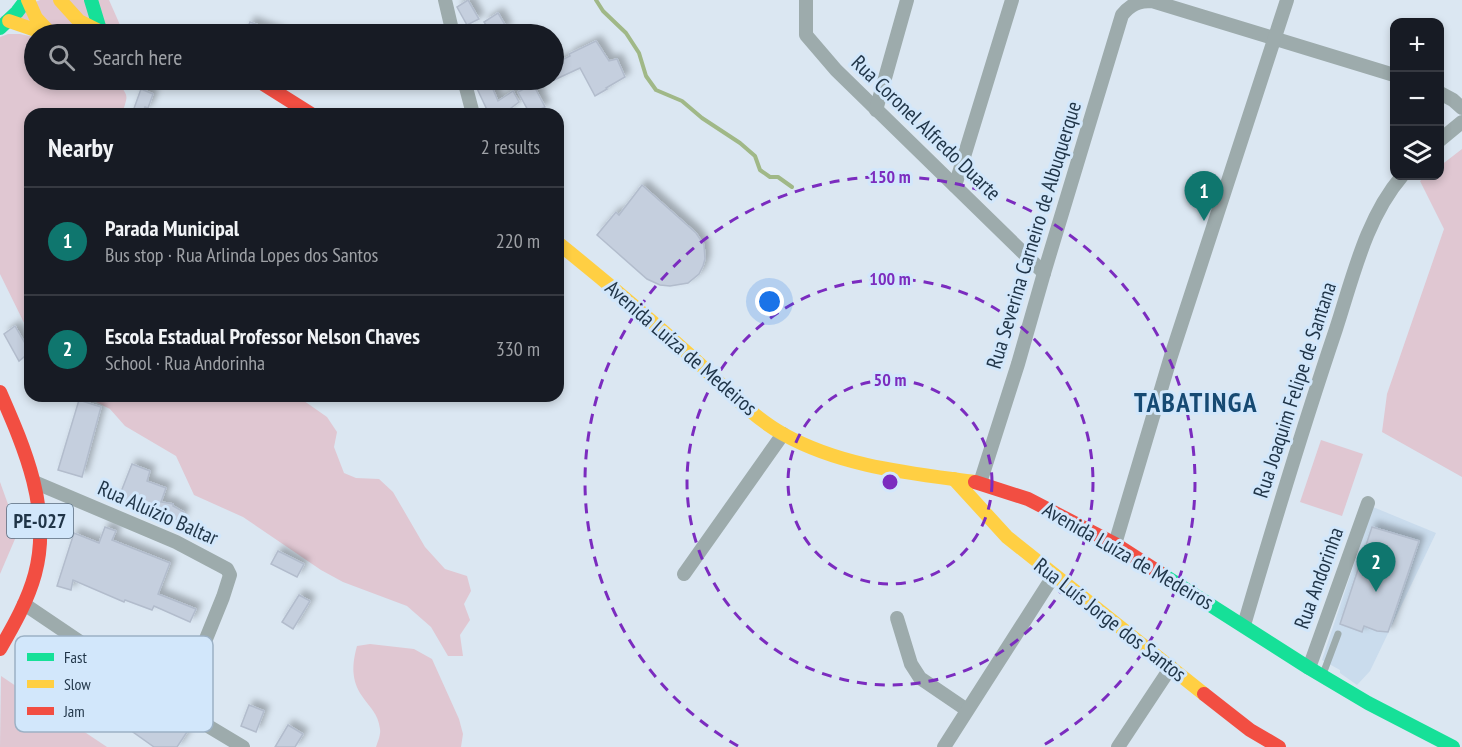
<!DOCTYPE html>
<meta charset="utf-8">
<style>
body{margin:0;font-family:"PT Sans Narrow",sans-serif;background:#20242c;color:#f1f3f6}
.controls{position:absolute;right:18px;top:18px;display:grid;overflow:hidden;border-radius:12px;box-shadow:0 3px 9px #0003}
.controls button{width:54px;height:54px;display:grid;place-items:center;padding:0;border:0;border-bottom:2px solid #363941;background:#171b24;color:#f1f3f6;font:30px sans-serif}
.you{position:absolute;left:770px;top:302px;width:21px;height:21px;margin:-15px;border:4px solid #fff;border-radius:50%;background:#1a73e8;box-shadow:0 0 0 9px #1a73e833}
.badge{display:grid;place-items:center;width:39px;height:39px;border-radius:50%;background:#0f766e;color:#fff;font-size:20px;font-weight:700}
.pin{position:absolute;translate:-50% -50px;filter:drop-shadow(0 2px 3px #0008)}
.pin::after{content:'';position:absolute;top:32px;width:21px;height:18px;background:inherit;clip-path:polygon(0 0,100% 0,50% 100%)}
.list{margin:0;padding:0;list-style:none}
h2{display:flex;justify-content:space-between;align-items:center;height:78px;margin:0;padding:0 24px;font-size:26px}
h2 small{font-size:20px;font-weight:400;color:#9ea1a6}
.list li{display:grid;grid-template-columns:39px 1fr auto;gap:18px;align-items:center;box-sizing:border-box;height:108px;padding:0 24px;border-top:2px solid #363941}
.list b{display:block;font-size:22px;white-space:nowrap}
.list p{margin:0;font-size:20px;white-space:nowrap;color:#9ea1a6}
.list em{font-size:20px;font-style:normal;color:#9ea1a6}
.icon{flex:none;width:33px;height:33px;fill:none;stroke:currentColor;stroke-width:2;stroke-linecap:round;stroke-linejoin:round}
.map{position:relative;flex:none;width:1462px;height:747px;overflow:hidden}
.search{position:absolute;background:#171b24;box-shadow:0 3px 9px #0003;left:24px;top:24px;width:540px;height:66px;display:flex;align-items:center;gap:15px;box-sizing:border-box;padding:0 21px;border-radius:33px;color:#9ea1a6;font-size:22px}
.panel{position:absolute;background:#171b24;box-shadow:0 3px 9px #0003;left:24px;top:108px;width:540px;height:294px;border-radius:18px}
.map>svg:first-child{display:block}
.built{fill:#cadced}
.green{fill:#e0c7d2}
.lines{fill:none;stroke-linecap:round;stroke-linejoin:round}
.stream{stroke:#a0b887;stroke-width:4}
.building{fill:#c5cfde;stroke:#b2bccc;stroke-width:1.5;filter:url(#shadow)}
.lane{stroke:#9dabac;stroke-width:7}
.street{stroke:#9dabac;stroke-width:14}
.fast{stroke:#16e098;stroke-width:14}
.slow{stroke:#ffcf43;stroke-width:14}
.jam{stroke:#f24e42;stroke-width:14}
.ring{fill:none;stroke:#7b2cbf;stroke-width:3;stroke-dasharray:10 8}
.labels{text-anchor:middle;stroke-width:6;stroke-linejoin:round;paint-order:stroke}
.shield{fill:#d2e7fb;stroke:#556a7d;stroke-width:1.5}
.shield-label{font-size:20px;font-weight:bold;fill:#1f3447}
.street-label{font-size:21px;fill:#1f3447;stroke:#d2e7fb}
.district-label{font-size:27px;font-weight:bold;letter-spacing:1.5px;fill:#164a73;stroke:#d2e7fb}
.key{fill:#d2e7fb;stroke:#9cb1c5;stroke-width:1.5}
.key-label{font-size:16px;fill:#1f3447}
.centre{fill:#7b2cbf;stroke:#d2e7fb;stroke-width:3}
.ring-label{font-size:18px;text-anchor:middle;font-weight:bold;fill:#7b2cbf;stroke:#d2e7fb;stroke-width:6;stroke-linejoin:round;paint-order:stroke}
</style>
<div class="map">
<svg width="1462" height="747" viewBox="0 0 1462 747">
<defs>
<filter id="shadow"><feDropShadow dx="5" dy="-5" stdDeviation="3" flood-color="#0004"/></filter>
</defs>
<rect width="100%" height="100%" fill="#dbe7f2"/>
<polygon class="built" points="1373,507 1436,533 1370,671 1357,685 1340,673 1340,670 1322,660"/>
<g class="green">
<polygon points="40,0 109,0 124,34 47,34 0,17"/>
<path d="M8,34H20L34,37V80H117C128,98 129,92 122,114H30V335L0,274V37Z"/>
<polygon points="1462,149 1462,477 1382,432 1387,394 1444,229 1420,181 1427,176 1440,176 1440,166"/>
<polygon points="84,396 297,396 327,417 337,432 334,447 344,473 356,478 379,479 393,492 425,547 445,569 467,576 471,591 464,604 470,620 460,635 463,656 448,656 431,627 407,606 343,582 321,570 243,517 194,495 176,456 125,426 110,409"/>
<polygon points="1321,440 1363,454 1342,516 1300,502"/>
<polygon points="0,482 18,532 0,574"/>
<path d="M370,644L414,649L432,659L459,719L463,734L461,747H376C378,741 381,734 380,729C378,713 370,708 362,696C351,680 352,664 357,646Z"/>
<polygon points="1,676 107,747 0,747"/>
</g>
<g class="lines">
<polyline class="stream" points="596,0 603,11 626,33 639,53 646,76 656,90 682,101 702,118 740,143 755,156 760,170 770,177 778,177 792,187"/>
</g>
<g class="building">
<polygon points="468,0 479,19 467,25 457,7"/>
<polygon points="498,13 507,28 496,34 492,34 484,22"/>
<polygon points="250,22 281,33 280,34 245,34"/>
<polygon points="596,41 609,61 617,59 625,77 606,88 607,89 595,96 580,68 554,80 554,64 570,56 569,54"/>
<polygon points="473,80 489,80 498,101 513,91 519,102 503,114 489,114"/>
<polygon points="533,84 545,107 530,114 518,92"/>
<polygon points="141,89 153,94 148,108 145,107 142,114 132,114"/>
<polygon points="642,185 696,233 704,245 705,259 703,266 699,274 688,283 670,286 660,285 647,279 597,235 616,212 619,215"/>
<polygon points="15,326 30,352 19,361 4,334"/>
<polygon points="79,400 101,407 82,477 58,470"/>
<polygon points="132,464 150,471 147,481 166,488 161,502 173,504 173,506 184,512 180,521 158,512 129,504 129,506 117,502"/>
<polygon points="105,527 116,531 112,540 170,563 158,594 196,609 190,622 154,606 152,610 125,600 124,602 73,580 71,590 57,586 74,533 99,543"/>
<polygon points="1372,527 1419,541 1388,632 1377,631 1364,626 1362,632 1340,624"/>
<polygon points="278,551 304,564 297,577 271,564"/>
<polygon points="299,595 310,601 293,629 282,622"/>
<polygon points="249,705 264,711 256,732 241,726"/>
<polygon points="150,709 175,727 176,725 187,732 177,747 154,747 133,732"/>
<polygon points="288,725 303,734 295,747 275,747"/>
</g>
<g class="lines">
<polyline class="lane" points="1323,674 1338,634"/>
<g class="street">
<polyline points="445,0 453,34"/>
<polyline points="806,0 806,35 836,70 1044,273"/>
<polyline points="464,80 473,114"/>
<polyline points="1440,93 1453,100 1462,108"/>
<polyline points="876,110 907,0"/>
<polyline points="1440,140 1462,122"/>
<polyline points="955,186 1012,0"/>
<polyline points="34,482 176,542 227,569 230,575 223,597 178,708"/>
<path d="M980,483L1018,364L1044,273L1122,15C1131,4 1139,1 1152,1L1394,75"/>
<polyline points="1115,544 1171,356 1287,0"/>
<polyline points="684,574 783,434"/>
<polyline points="24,604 178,708 243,747"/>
<polyline points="897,618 911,664 920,678 967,710"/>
<path d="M1244,625C1273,526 1303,427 1336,329C1353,277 1366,218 1402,176"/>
<polyline points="1309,668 1368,503"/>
<polyline points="944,747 1054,575"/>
<polyline points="1118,747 1171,667"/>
</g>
<g class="fast">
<polyline points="91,0 101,33"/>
<polyline points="0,28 17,12 26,0"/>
<polyline points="1160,573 1309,668 1368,703 1453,747"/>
</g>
<g class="slow">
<polyline points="28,0 36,18 51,34"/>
<polyline points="60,0 79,21 105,34"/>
<polyline points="9,21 47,34"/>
<path d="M558,243C604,280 649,318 693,358C721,383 749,415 783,434C842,467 910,473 975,482"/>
<polyline points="954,479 1007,537 1204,694"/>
</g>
<g class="jam">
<polyline points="257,80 311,114"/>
<path d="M0,392C25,449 52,511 35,574C28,600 14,625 0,649"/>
<polyline points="975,482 1028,499 1115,544 1160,573"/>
<polyline points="1204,694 1250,730 1279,747"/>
</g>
</g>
<g class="ring">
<circle cx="890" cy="482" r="102"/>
<circle cx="890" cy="482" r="203"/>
<path d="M738 746A305 305 0 1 1 1042 746"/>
</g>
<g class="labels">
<rect class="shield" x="7" y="504" width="66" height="34" rx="4.5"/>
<g class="shield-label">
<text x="40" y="528">PE-027</text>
</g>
<g class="street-label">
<text transform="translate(926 128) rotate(44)" y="7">Rua Coronel Alfredo Duarte</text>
<text transform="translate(1034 235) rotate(-73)" y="7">Rua Severina Carneiro de Albuquerque</text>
<text transform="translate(681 348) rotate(41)" y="7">Avenida Luíza de Medeiros</text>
<text transform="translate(1295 390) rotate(-72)" y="7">Rua Joaquim Felipe de Santana</text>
<text transform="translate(158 513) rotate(24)" y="7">Rua Aluízio Baltar</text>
<text transform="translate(1128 556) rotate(30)" y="7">Avenida Luíza de Medeiros</text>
<text transform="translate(1319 578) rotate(-70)" y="7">Rua Andorinha</text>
<text transform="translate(1110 620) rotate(38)" y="7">Rua Luís Jorge dos Santos</text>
</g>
<g class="district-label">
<text x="1196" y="412">TABATINGA</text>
</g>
</g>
<rect x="15" y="636" width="198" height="96" rx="9" class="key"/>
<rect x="27" y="653" width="27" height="8" fill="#16e098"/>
<rect x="27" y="680" width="27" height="8" fill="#ffcf43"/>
<rect x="27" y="707" width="27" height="8" fill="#f24e42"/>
<g class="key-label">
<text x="64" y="663">Fast</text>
<text x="64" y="690">Slow</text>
<text x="64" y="717">Jam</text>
</g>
<circle cx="890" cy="482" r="9" class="centre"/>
<g class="ring-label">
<text x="890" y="183">150 m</text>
<text x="890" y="285">100 m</text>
<text x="890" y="386">50 m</text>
</g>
</svg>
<div class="controls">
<button>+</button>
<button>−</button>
<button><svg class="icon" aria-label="layers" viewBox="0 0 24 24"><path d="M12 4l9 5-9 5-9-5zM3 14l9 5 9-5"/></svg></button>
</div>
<div class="you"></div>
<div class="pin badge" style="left:1204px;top:221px">1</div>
<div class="pin badge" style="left:1376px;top:592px">2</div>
<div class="search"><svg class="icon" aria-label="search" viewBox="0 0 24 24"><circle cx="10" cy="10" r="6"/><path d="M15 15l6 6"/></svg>Search here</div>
<section class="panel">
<h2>Nearby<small>2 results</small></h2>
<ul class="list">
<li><span class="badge">1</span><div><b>Parada Municipal</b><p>Bus stop · Rua Arlinda Lopes dos Santos</p></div><em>220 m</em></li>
<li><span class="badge">2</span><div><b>Escola Estadual Professor Nelson Chaves</b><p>School · Rua Andorinha</p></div><em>330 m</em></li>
</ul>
</section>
</div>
